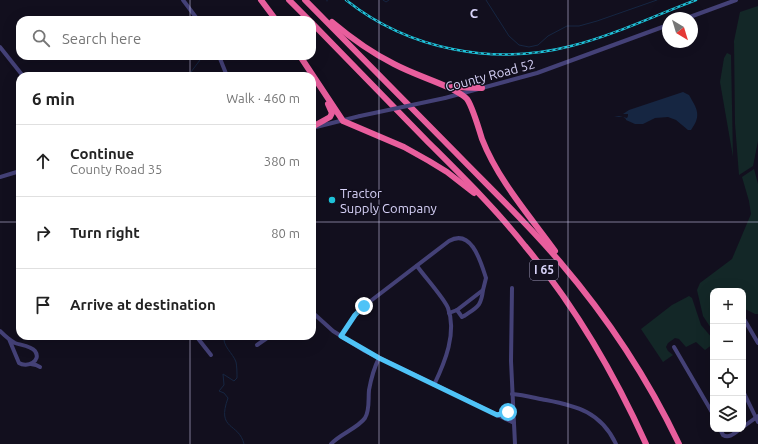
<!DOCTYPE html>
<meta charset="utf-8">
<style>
body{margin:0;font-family:Ubuntu,sans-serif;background:#f2f2f2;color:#222}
.controls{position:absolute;right:12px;bottom:12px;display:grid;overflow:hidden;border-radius:8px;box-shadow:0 4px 16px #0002}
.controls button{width:36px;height:36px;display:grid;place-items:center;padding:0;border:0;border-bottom:1px solid #e0e0e0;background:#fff;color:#222;font:20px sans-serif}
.compass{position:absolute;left:662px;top:12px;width:36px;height:36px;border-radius:50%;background:#fff;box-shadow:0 4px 16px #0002;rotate:142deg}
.stop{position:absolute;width:12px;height:12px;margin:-9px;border:3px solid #4fc3f7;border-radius:50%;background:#fff}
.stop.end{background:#4fc3f7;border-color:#fff;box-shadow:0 1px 4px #0008}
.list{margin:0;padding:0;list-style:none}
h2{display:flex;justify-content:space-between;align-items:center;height:52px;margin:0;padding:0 16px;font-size:17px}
h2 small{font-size:13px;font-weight:400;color:#767676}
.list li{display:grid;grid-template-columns:26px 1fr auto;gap:12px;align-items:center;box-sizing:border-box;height:72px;padding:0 16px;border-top:1px solid #e0e0e0}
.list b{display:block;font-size:15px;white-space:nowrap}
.list p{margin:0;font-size:13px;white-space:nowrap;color:#767676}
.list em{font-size:13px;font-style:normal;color:#767676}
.icon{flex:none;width:22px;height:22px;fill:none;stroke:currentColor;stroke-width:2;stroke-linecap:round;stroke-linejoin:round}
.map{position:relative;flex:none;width:758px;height:444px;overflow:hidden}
.search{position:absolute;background:#fff;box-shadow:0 4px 16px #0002;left:16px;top:16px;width:300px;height:44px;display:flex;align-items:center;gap:10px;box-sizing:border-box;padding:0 14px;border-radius:12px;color:#767676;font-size:15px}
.panel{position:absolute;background:#fff;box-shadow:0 4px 16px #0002;left:16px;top:72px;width:300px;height:268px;border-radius:12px}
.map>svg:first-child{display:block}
.green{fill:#132727}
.water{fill:#162642}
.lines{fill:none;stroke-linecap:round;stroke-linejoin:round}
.stream{stroke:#162642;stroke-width:1}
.minor{stroke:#444177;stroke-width:4}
.highway{stroke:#e85e9d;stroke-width:6}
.rail-casing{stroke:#1ec2d9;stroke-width:2.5}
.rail{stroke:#120f1e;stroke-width:1;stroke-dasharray:3;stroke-linecap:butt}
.minor-bridge{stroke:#444177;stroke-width:4}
.route{stroke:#4fc3f7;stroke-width:5}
.grid{fill:none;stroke:#d8d3f9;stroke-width:1;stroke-opacity:0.55}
.poi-dot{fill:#1ec2d9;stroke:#120f1e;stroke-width:1.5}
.labels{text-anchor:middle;stroke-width:3;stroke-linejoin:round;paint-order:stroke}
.shield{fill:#120f1e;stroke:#9d98b7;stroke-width:1}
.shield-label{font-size:12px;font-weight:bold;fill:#d8d3f9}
.street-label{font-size:13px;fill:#d8d3f9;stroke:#120f1e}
.poi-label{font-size:13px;fill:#d8d3f9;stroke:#120f1e;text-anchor:start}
.grid-label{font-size:13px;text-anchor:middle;font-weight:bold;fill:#d8d3f9;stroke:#120f1e;stroke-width:3;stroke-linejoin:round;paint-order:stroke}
</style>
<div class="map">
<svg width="758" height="444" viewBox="0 0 758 444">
<rect width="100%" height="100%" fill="#120f1e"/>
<g class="green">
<polygon points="758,6 758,141 753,166 739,175 735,124 734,41 740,12"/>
<polygon points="727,53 731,55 733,157 720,82 724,58"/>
<polygon points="754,169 758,184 758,314 755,314 743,308 743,291 713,291 713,331 703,316 697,290 700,283 732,259 751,214 749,201 742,177"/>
<polygon points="689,296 692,298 701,325 713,339 713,344 705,350 696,342 686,347 679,339 675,338 668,343 666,347 668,351 673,355 663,362 641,329 672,305"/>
</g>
<path class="water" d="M683,92L689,95C697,109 702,115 691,130H688L676,120L668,117L655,118L643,124H635L626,120V119L623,117H614L619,116L627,118L628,116V114H623L629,110Z"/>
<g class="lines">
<g class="stream">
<polyline points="383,0 386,2 389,0"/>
<polyline points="486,0 509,36 519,45 529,47 538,45 548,36 567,26 579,26 597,21 657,0"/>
<polyline points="327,1 327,0"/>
<polyline points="188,76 203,56"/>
<path d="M224,336C222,346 233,353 236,362C237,367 237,373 237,378L234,381L223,374L224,385L219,391L224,393L228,398C216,431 239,422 244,444"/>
</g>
<g class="minor">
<polyline points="183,0 198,20"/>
<polyline points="687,18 736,0"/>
<polyline points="0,47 23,76"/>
<polyline points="219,56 227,76"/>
<polyline points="445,98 537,73 668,25"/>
<polyline points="316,127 360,116"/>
<polyline points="0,177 20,171"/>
<path d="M417,266C424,276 444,298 448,308C457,333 445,362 434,385"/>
<polyline points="512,288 511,361 515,444"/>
<path d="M457,310L462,317L464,316C477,307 481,307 483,290"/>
<polyline points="312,312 333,331 365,351 514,423"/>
<polyline points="744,319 758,343"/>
<path d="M0,331C4,335 9,340 15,343C20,345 31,346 35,351C42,361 27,368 19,363L9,339"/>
<polyline points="196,336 211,355"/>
<path d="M341,336L355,315L364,306L449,241C472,228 481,263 486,278L483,290L457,310L449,313"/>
<polyline points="257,345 270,336"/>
<polyline points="674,347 713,414"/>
<polyline points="31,364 36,365 40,367"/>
<polyline points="743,391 758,422"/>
<path d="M512,394C524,395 535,398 546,400C577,406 601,412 616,444"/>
<polyline points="497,415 508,412 513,407"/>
<polyline points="743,427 758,416"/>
<path d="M720,429L723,435C729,439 735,433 740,429"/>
<path d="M331,444C340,434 358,428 365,418C370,410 368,399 369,390C371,379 374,368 379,358"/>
</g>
<g class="highway">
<polyline points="261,0 276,20"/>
<polyline points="289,0 309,20"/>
<path d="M305,0C356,51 406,102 456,153C491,189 528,224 560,262C607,317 648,379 679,444"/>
<path d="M332,22C351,38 372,53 394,64C413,74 433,80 452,89C457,92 462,94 467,99C472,106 479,129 482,139C498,180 529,215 555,251"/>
<path d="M312,23C350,62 388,101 426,140C460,174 495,208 525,246C575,306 614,373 646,444"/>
<polyline points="300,56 343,121 404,147 429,161 447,172 474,193"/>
<polyline points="452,87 482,88"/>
<polyline points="312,127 330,117 332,113 328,104"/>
</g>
<defs>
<path id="rail" d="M346,0C409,50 494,66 571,46C612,36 656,15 696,0"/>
</defs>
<use href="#rail" class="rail-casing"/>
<use href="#rail" class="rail"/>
<polyline class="minor-bridge" points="360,116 445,98"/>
</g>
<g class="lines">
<polyline class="route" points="364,306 355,315 341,336 379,358 497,415 508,412"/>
</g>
<path class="grid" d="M190,0V20M379,0V444M568,0V444M190,56V76M0,222H20M312,222H758M190,336V444"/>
<circle class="poi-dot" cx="332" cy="200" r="4"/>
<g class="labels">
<rect class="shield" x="530" y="260" width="28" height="20" rx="3"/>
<g class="shield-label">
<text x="544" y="274">I 65</text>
</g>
<g class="street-label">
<text transform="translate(490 75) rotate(-15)" y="5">County Road 52</text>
</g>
<g class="poi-label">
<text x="340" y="198">Tractor<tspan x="340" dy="15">Supply Company</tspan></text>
</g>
</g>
<g class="grid-label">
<text x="474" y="18">C</text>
</g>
</svg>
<div class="controls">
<button>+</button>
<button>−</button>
<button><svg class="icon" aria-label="locate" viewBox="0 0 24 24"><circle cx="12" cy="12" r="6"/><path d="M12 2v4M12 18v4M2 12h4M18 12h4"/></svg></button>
<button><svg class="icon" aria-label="layers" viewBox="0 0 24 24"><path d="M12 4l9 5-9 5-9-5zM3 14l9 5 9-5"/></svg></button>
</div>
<svg class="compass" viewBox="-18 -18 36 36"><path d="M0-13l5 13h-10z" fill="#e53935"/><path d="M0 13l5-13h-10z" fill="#767676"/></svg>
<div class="stop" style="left:508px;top:412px"></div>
<div class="stop end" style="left:364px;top:306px"></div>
<div class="search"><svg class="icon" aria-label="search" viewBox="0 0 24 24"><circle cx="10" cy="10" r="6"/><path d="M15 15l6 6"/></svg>Search here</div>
<section class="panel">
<h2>6 min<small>Walk · 460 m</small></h2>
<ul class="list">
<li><svg class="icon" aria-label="ahead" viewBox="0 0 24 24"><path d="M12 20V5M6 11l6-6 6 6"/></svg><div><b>Continue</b><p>County Road 35</p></div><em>380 m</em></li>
<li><svg class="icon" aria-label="right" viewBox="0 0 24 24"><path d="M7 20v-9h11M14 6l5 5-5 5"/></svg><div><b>Turn right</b></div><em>80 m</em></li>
<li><svg class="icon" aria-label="arrive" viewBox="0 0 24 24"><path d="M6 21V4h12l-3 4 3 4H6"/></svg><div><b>Arrive at destination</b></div></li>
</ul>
</section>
</div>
